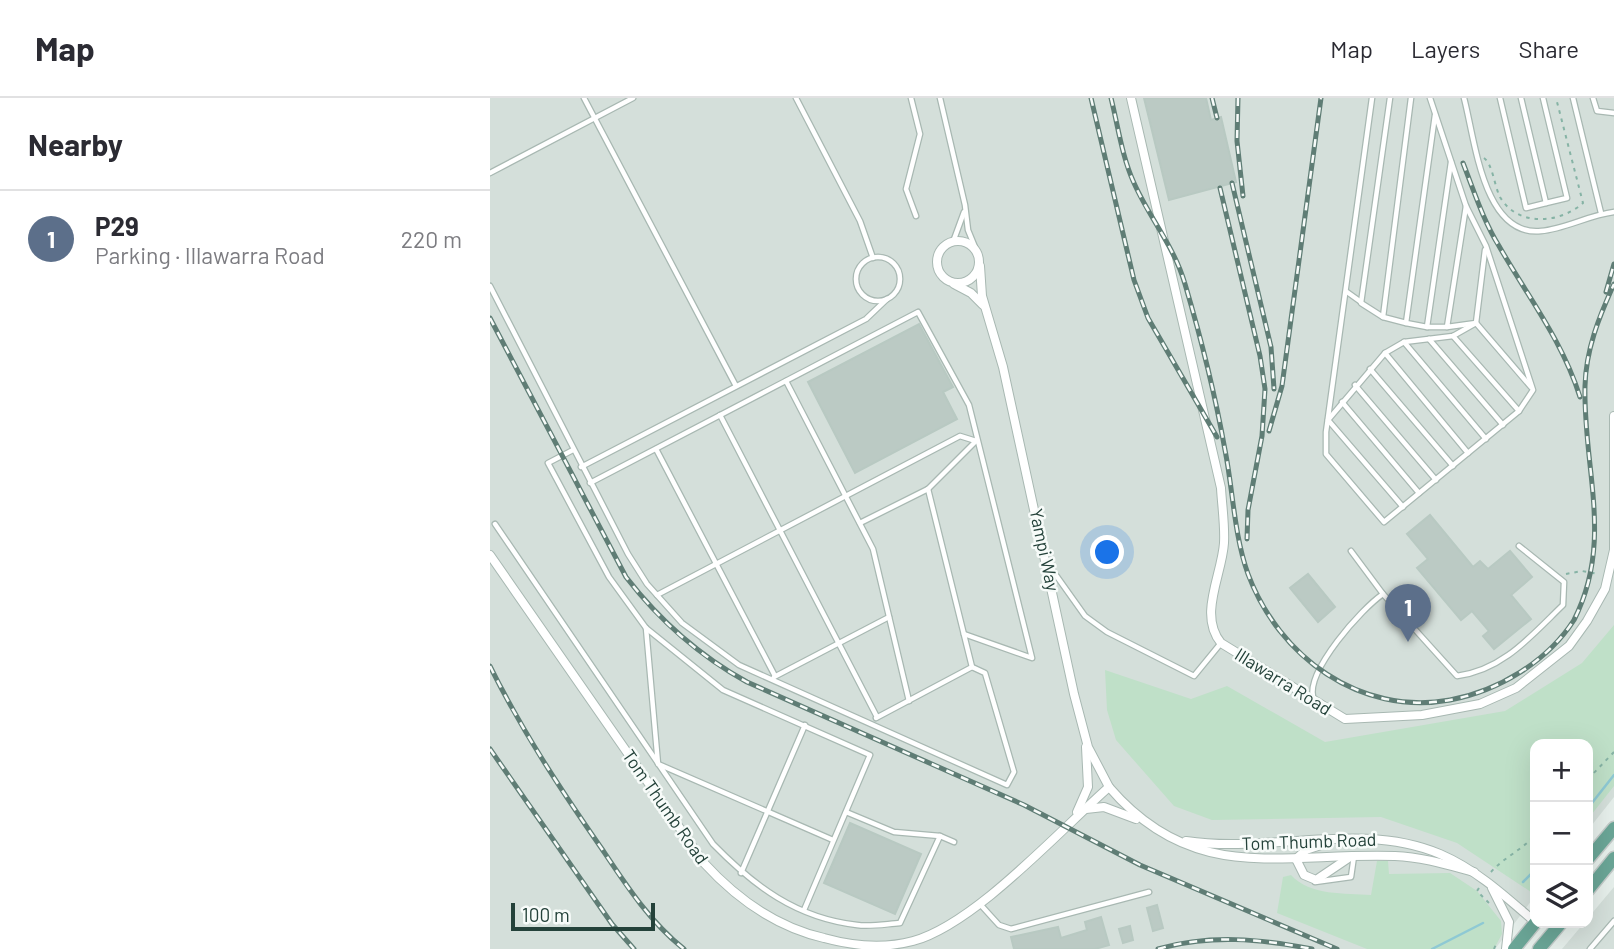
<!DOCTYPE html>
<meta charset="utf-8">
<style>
body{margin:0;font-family:Barlow,sans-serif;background:#f2f2f3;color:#2b2b33}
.controls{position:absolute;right:21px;bottom:21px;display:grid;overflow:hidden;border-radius:14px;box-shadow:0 7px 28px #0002}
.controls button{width:63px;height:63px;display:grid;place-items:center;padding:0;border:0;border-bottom:2px solid #e1e1e2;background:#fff;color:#2b2b33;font:35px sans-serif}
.scale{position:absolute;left:21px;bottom:18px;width:144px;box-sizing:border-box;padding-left:7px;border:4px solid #24423a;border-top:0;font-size:19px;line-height:24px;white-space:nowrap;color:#24423a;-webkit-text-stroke:5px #f7fbf9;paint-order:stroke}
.you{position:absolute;left:618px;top:455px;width:24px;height:24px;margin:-18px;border:5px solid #fff;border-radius:50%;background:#1a73e8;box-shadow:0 0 0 10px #1a73e833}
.badge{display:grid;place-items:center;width:46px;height:46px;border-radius:50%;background:#855347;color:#fff;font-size:23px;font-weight:700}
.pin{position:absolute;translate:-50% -58px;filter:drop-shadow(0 2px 4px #0008)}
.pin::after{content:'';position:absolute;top:37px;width:24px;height:21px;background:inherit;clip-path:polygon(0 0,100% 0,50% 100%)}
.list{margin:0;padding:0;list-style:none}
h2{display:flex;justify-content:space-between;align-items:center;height:91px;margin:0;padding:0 28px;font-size:30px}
h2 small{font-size:23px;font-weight:400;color:#7c7c81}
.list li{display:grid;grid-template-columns:46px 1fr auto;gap:21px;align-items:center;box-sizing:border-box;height:98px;padding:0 28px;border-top:2px solid #e1e1e2}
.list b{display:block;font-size:26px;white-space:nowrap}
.list p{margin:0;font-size:23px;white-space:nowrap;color:#7c7c81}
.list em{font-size:23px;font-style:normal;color:#7c7c81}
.icon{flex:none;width:38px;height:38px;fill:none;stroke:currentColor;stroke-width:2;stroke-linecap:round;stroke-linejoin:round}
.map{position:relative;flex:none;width:1124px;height:851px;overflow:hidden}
header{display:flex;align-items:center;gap:42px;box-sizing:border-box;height:98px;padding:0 35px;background:#fff;border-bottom:2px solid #e1e1e2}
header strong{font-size:33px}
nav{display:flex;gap:38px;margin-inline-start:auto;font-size:24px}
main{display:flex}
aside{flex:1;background:#fff}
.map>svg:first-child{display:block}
.built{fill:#d4dfda}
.green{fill:#bfe0c8}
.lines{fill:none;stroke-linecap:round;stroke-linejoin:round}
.stream{stroke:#8ec9d4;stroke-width:2.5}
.building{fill:#bbcac4;stroke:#b8c9c2;stroke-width:2}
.lane-casing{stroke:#a8b8b2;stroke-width:7}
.street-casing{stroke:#a8b8b2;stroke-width:10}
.primary-casing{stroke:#c2cac8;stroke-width:15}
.path{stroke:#86b3a5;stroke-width:2;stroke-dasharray:3.5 5;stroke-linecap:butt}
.lane{stroke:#fff;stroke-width:4.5}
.street{stroke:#fff;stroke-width:8}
.primary{stroke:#6aa596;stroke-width:12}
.rail-casing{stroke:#5f7d75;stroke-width:5}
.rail{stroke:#f7fbf9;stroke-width:2.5;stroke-dasharray:8;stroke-linecap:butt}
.labels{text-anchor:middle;stroke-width:5;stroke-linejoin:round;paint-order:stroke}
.street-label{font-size:18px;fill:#24423a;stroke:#f7fbf9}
</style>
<header>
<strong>Map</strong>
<nav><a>Map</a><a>Layers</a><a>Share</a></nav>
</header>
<main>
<aside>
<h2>Nearby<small></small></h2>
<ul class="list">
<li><span class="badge" style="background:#5c6f8a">1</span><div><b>P29</b><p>Parking · Illawarra Road</p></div><em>220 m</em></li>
</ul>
</aside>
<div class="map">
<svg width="1124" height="851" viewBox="0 0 1124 851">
<rect width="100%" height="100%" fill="#e6efeb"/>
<g class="built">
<polygon points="0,0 1124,0 1124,699 1098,732 1098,646 1045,646 1045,798 1005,851 0,851"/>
<polygon points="1124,789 1124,851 1072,851 1094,825 1098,825 1098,820"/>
</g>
<g class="green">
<polygon points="1124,527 1124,688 1098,721 1098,646 1045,646 1045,789 1041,794 967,745 891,719 722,722 684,708 626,642 617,612 615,572 701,601 737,588 835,644 1015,613 1092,565"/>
<path d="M887,763H898L899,776L960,775L987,793L1011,823L1012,836L1004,851H877L787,815L793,779L801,777C820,798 855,795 881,797Z"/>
</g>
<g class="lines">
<g class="stream">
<polyline points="1098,710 1124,677"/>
<polyline points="1033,784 1045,772"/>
<polyline points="942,851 993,825"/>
</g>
</g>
<g class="building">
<polygon points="654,0 716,0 721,22 731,19 746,84 679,102"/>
<polygon points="429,226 463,289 453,294 467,321 365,375 318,284"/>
<polygon points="940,417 983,469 990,463 998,471 1020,453 1042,479 1021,497 1041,521 1004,551 993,538 999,533 982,513 971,522 927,470 938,461 917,436"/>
<polygon points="818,476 845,509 828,524 800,490"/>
<polygon points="360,725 431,756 405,816 334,785"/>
<polygon points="667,807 673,830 663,833 657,810"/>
<polygon points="611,819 619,847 605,851 524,851 521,839 568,829 571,840 597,832 595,824"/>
<polygon points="640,828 643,842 633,845 629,831"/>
</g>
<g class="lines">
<defs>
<g id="lane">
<polyline points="94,0 246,288"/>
<polyline points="306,0 370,123 383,160"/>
<polyline points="421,0 430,36 416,91 426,118"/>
<polyline points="450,0 475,107 478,132 487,154"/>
<polyline points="882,0 836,334 836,356 894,424 1029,313 1043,292 996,148 976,108 940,0"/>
<path d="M974,0C985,41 993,139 1051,133C1075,131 1099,117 1124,114"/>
<polyline points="1010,0 1036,110 1056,105"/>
<polyline points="1031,0 1056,105 1077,100 1053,0"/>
<polyline points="1083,0 1111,115"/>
<polyline points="1103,0 1107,13 1124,15"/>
<polyline points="0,75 143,0"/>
<polyline points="976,108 957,229 986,225 995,152"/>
<polyline points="463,144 474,114"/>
<circle cx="388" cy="181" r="22"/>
<polyline points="0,188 138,456 157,486 192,525 249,567 517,687 524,674 495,575 482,569"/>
<polyline points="857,194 871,204"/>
<polyline points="893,219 871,205 900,0"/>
<polyline points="916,225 893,219 921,0"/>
<polyline points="937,229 916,225 945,17"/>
<polyline points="957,229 937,229 961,64"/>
<polyline points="963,238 1029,313"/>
<polyline points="939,241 1013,327"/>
<polyline points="914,244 996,341"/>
<polyline points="895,255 978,355"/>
<polyline points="880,271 963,368"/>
<polyline points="296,283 383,451 419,603"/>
<polyline points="865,287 946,382"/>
<polyline points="852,304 929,395"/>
<polyline points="230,317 387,619"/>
<polyline points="166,351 285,578"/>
<polyline points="83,352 58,365 119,479 156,530 233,592 380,657 314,812"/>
<polyline points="91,369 376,221 397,201"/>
<polyline points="100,385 428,214 479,307 542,560 474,536"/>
<polyline points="438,391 482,569"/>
<polyline points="913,409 838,322 895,255 914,244 963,238 986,225 1041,289"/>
<polyline points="370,425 438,391 485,344"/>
<path d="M5,426L223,746C264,788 306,820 367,827C380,829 396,826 410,825L450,738"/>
<polyline points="558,466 595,518 617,534 704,578 731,545"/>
<path d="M893,496L967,578C1013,572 1041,538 1073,507L1074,484L1029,448"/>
<polyline points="167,497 470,338 486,343"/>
<polyline points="156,530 168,666 343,742"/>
<polyline points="284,579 399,519"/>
<path d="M823,599C817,572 871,511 893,496L861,453"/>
<polyline points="386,620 482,569"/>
<polyline points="356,714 404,734 450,738 464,744"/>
<polyline points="251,775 315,627"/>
<polyline points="825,784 861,779 864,758"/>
<polyline points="489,805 509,827 521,831 659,794"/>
<polyline points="1100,851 1124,823"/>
</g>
<g id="street">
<path d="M641,0L731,390C732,408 735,427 734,445C732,477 708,517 731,545L855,621L932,617L990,606L1026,590L1079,548L1097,523L1115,491L1124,452"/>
<circle cx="468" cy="164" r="21"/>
<polyline points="490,168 492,198 513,269 584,596 598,649 619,689"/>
<polyline points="464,186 481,195 493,207"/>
<polyline points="1124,318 1124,450"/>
<path d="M0,457L214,765C246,800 286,829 334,840C363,848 393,851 423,843C485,826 569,733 619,689C704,788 792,754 905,758C932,759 958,767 984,774"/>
<polyline points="596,711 614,709 646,721"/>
<polyline points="587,714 598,689 596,649"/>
<path d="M696,743C780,756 870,722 950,756C987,772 1015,798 1045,824"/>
<polyline points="806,761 814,777 826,782 860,759"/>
<polyline points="806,761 816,752 834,746"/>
<polyline points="1002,790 1019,824 1016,851"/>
</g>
<g id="primary">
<polyline points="1098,761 1124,730"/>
<polyline points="1098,792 1124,760"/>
<polyline points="1024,851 1045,825"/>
<polyline points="1049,851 1071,825"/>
</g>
</defs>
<use href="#lane" class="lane-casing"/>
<use href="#street" class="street-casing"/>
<use href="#primary" class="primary-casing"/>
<g class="path">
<path d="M994,60C1003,67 1004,87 1010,99C1028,130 1071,125 1093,105L1066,0"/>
<polyline points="1076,476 1092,473 1108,476"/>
<polyline points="1098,681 1124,654"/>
<path d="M1001,774C1013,760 1032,752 1045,737"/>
<polyline points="989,790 987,793 1000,806"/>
<polyline points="1004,851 1006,846"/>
</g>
<use href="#lane" class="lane"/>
<use href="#street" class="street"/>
<use href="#primary" class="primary"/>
<defs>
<g id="rail">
<polyline points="601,0 644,182 658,220 727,339"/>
<path d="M621,0C628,28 632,59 644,85C660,121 684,148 695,186C711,240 725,296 735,352C743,392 744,437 758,476C789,559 870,618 960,602C1008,593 1057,564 1084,522C1124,443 1093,371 1095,288C1096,251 1109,219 1124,186"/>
<polyline points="722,0 727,20"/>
<polyline points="748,0 747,43 753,98"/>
<path d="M973,65C984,93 993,122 1009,148C1038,199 1072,242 1090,299"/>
<polyline points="742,85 781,249 784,291"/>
<polyline points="730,90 770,258 775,291 772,338 758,412 757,441"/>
<polyline points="1116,194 1124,166"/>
<path d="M0,220L136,479C170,523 208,557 257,584L534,707L650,767L847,851"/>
<polyline points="779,333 792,288 831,0"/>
<path d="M0,568C32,633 71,692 112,751C136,787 160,824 194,851"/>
<polyline points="0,651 122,826 144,851"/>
<path d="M668,851C720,836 771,841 822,851"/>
</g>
</defs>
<use href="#rail" class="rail-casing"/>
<use href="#rail" class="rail"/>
</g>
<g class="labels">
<g class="street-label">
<text transform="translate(554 452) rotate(78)" y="6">Yampi Way</text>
<text transform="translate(793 584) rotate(32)" y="6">Illawarra Road</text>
<text transform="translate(175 709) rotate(55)" y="6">Tom Thumb Road</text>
<text transform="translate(819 744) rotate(-2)" y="6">Tom Thumb Road</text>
</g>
</g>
</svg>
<div class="controls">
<button>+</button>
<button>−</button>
<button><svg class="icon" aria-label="layers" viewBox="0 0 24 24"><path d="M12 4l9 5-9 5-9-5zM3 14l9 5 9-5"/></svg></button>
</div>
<div class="scale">100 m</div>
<div class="you"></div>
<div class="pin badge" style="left:918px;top:544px;background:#5c6f8a">1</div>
</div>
</main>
